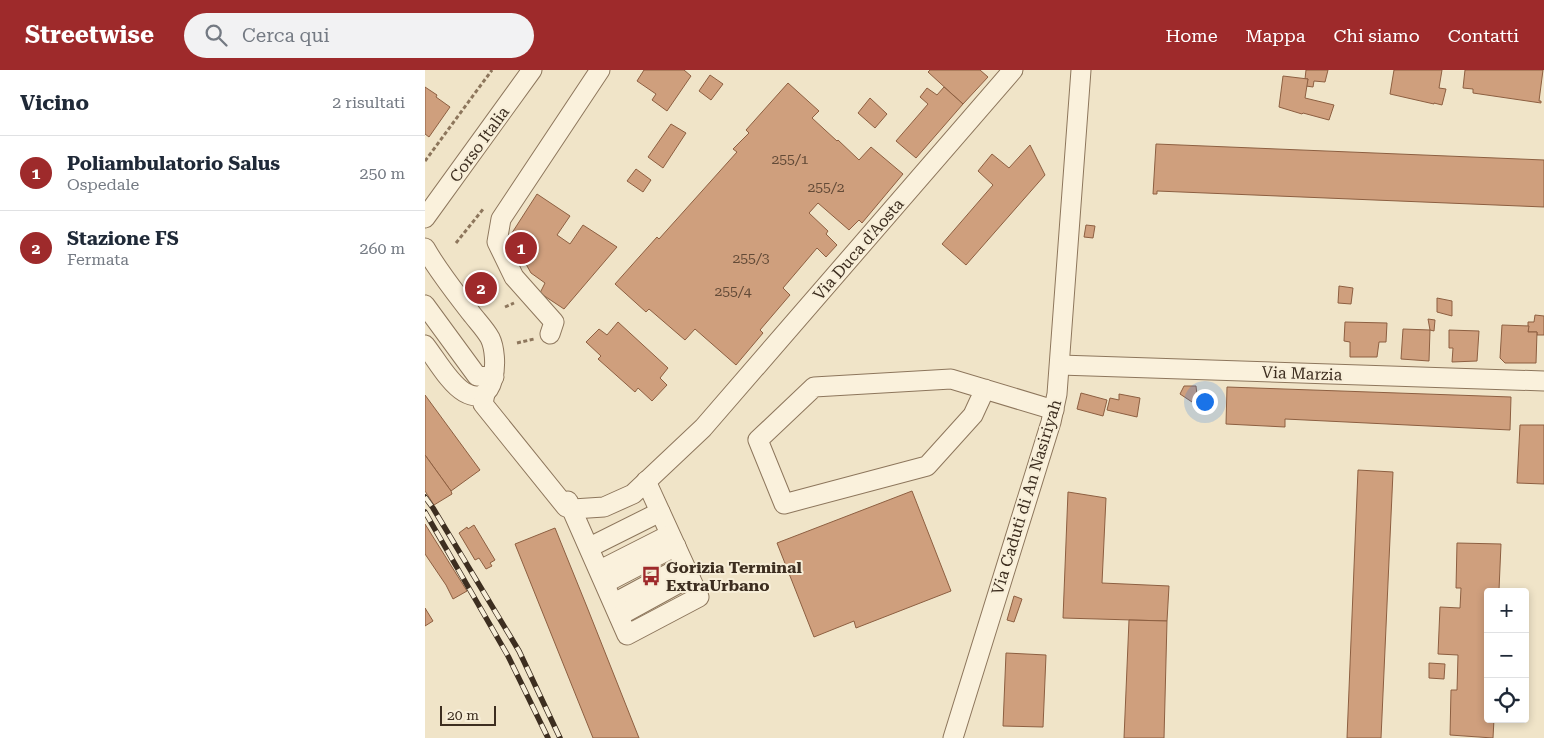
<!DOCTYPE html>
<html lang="it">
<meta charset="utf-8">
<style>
body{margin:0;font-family:"Roboto Serif",serif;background:#f2f2f3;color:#1f2937}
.controls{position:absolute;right:15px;bottom:15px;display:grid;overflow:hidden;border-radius:5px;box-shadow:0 2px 8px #0003}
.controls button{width:45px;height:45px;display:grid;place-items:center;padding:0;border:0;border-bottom:1px solid #e0e1e3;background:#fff;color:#1f2937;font:25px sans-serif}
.scale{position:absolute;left:15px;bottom:12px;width:56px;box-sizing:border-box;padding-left:5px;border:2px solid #3d2e20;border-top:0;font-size:14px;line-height:18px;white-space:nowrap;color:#3d2e20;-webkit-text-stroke:4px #f7eed8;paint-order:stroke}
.you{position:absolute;left:779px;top:331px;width:18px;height:18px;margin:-12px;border:4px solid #fff;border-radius:50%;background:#1a73e8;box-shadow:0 0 0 8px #1a73e833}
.badge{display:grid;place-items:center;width:32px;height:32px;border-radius:50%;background:#9e2a2b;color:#fff;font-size:16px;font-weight:700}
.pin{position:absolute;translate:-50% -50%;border:2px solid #fff;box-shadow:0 1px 5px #0006}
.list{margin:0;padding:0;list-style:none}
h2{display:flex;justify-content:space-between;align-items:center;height:65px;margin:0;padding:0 20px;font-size:21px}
h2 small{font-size:16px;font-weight:400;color:#747a83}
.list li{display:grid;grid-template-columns:32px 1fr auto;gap:15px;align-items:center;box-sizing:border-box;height:75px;padding:0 20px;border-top:1px solid #e0e1e3}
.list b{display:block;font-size:19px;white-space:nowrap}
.list p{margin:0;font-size:16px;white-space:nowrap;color:#747a83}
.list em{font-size:16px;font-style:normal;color:#747a83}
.icon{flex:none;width:28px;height:28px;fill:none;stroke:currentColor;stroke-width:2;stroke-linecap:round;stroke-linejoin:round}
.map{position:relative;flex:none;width:1119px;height:668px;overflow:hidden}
header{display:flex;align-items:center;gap:30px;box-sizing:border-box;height:70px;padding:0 25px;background:#9e2a2b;color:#fff}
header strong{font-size:24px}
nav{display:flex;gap:28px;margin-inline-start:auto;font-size:18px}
.search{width:350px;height:45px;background:#f2f2f3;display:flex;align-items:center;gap:12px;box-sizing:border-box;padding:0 18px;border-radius:28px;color:#747a83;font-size:19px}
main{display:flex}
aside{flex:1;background:#fff}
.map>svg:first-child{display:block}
.building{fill:#cf9f7d;stroke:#8d5f41}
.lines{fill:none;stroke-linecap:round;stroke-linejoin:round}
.minor-casing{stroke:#8d765c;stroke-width:21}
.path{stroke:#8d765c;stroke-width:3;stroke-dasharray:4 2.5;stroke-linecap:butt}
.minor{stroke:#faf1dc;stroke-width:19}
.rail-casing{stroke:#3d2e20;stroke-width:5.5}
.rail{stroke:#f7eed8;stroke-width:4;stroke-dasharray:11;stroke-linecap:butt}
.labels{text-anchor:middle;stroke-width:4;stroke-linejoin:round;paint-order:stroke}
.number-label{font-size:14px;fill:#624a37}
.street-label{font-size:16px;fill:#3d2e20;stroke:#f7eed8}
.poi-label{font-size:16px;font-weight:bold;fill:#3d2e20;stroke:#f7eed8;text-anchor:start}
</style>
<header>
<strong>Streetwise</strong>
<div class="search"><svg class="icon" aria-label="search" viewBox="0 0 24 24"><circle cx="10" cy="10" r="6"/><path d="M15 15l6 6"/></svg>Cerca qui</div>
<nav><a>Home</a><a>Mappa</a><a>Chi siamo</a><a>Contatti</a></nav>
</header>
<main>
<aside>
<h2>Vicino<small>2 risultati</small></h2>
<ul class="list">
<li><span class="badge">1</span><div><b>Poliambulatorio Salus</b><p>Ospedale</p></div><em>250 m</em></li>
<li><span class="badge">2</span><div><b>Stazione FS</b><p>Fermata</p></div><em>260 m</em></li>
</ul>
</aside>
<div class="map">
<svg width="1119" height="668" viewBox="0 0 1119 668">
<rect width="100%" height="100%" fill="#f0e4c8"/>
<g class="building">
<polygon points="219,0 259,0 266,6 242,41 227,30 231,24 212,11"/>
<polygon points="505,0 555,0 563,7 538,34 503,2"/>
<polygon points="881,0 903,0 900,12 889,11 888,17 881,16 883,9 880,9"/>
<polygon points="969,0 1017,0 1014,18 1021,19 1017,35 1009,33 1009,34 965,24"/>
<polygon points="1040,0 1118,0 1114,31 1116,31 1116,33 1048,23 1048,19 1038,18"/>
<polygon points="285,5 298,14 286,30 274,21"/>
<polygon points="858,6 883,9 880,28 909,35 904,50 878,43 877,44 854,37"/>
<polygon points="363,13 394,41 387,48 412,71 413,70 434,90 446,77 478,104 437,153 434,150 424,160 393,133 384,143 403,161 401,164 412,175 401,187 392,178 358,218 365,225 335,260 338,263 311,295 270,259 260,270 224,239 221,242 190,214 232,167 234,169 312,82 308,79 324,63 321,60"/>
<polygon points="0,17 12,25 11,27 25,37 4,67 0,64"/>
<polygon points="519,17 538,34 491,88 471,71 503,34 495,27 502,18 512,25"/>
<polygon points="445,28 462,44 450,58 433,43"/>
<polygon points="246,54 261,63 238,98 223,87"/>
<polygon points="731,74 1119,90 1119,137 732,121 732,124 728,124"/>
<polygon points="605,75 620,105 541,195 517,174 568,115 553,101 567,84 584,98"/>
<polygon points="211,99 226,110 218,122 202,111"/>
<polygon points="112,124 145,146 132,165 145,174 158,155 192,177 139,239 115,223 120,213 106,203 85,166"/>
<polygon points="661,155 670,156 668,168 659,167"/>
<polygon points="914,216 928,218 926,234 913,233"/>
<polygon points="1012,228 1027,231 1027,246 1012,242"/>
<polygon points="1110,245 1119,246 1119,265 1112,265 1112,262 1103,262 1103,252 1109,252"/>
<polygon points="1003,249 1010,250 1009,261 1005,260"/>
<polygon points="193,252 243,298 235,308 242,315 227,331 213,318 210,322 173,289 176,286 161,272 174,259 182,265"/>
<polygon points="920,252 962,253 961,272 954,272 952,287 925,287 925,272 919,271"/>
<polygon points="1077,255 1104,256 1103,262 1112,262 1111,293 1080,293 1075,288"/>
<polygon points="978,259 1005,260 1004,291 976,289"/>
<polygon points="1024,260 1054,261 1052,291 1027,292 1028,278 1024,278"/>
<polygon points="759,316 771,316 772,325 767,332 755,324"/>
<polygon points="802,317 1086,327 1085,360 860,349 860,357 801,354"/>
<polygon points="656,323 682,330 678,346 652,339"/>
<polygon points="694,324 715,328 712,347 682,340 685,328 694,330"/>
<polygon points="0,325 55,400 26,421 0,385"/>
<polygon points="1095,355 1119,355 1119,414 1092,413"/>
<polygon points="0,385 26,421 27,424 9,435 0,421"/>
<polygon points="933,400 968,402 956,668 922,668"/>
<polygon points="487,421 526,521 431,558 429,551 389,567 352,473"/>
<polygon points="643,422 681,428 677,513 744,516 742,551 638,548"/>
<polygon points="0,454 42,521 28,529 21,515 0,484"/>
<polygon points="49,455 70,490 65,493 67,496 61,499 54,488 50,490 34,463 42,457 43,459"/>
<polygon points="130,458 162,537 214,668 168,668 90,474"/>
<polygon points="1032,473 1076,474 1074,520 1063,522 1063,649 1069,649 1068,668 1025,665 1026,620 1032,620 1033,585 1013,584 1015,537 1035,538 1036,518 1031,518"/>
<polygon points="589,526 597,529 589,552 582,550"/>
<polygon points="0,538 8,551 0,556"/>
<polygon points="704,550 742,551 739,668 699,668"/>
<polygon points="581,583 621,585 618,657 578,656"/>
<polygon points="1004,593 1020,594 1019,609 1004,608"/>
</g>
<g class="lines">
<defs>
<g id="minor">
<polyline points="0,148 107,0"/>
<path d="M0,178C13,201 30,222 46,243C52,251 60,259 65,268C74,286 72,341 39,322C24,313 11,289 0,275"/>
<polyline points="0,235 52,306 69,307"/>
<polyline points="125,264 129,252 89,207 72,172 76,149 175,0"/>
<polyline points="635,295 1119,311"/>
<polyline points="560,319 548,345 502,396 359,434 333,370 389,317 526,309 629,340"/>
<polyline points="60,323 58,334 141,437 148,439 179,437 208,424 278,358 588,0"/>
<polyline points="143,431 202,565 274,527 221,411"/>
<polyline points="165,477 235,442"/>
<polyline points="175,500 242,466"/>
<polyline points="180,513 251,476"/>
<polyline points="189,533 256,497"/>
<polyline points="194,546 265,507"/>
<polyline points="528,668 626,352 632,324 656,0"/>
</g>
</defs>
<use href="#minor" class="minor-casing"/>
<g class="path">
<polyline points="0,91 67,0"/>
<polyline points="31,173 59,138"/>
<polyline points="80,237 89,233"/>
<polyline points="92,273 109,269"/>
</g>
<use href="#minor" class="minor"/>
<defs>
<g id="rail">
<polyline points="0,427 8,438 94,581 135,668"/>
<polyline points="0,442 83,586 123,668"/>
</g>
</defs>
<use href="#rail" class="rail-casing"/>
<use href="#rail" class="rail"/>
</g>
<defs>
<symbol id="bus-bare" viewBox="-9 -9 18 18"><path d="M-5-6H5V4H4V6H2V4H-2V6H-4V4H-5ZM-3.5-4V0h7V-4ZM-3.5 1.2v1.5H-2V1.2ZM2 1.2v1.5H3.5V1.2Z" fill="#9e2a2b" stroke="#f7eed8" stroke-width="2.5" paint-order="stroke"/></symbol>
</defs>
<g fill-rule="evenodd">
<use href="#bus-bare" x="212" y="492" width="28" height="28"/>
</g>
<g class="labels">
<g class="number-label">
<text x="365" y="94">255/1</text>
<text x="401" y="122">255/2</text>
<text x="326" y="193">255/3</text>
<text x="308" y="226">255/4</text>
</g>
<g class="street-label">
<text transform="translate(54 74) rotate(-54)" y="6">Corso Italia</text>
<text transform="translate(433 179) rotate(-49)" y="6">Via Duca d'Aosta</text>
<text transform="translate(877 303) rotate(2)" y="6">Via Marzia</text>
<text transform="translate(601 427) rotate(-73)" y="6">Via Caduti di An Nasiriyah</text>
</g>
<g class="poi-label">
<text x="241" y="503">Gorizia Terminal<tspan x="241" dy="18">ExtraUrbano</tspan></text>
</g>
</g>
</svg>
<div class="controls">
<button>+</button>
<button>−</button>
<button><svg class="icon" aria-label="locate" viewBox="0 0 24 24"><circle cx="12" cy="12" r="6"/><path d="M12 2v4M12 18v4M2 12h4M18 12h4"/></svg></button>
</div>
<div class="scale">20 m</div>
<div class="you"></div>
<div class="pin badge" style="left:96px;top:178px">1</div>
<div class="pin badge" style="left:56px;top:218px">2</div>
</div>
</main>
